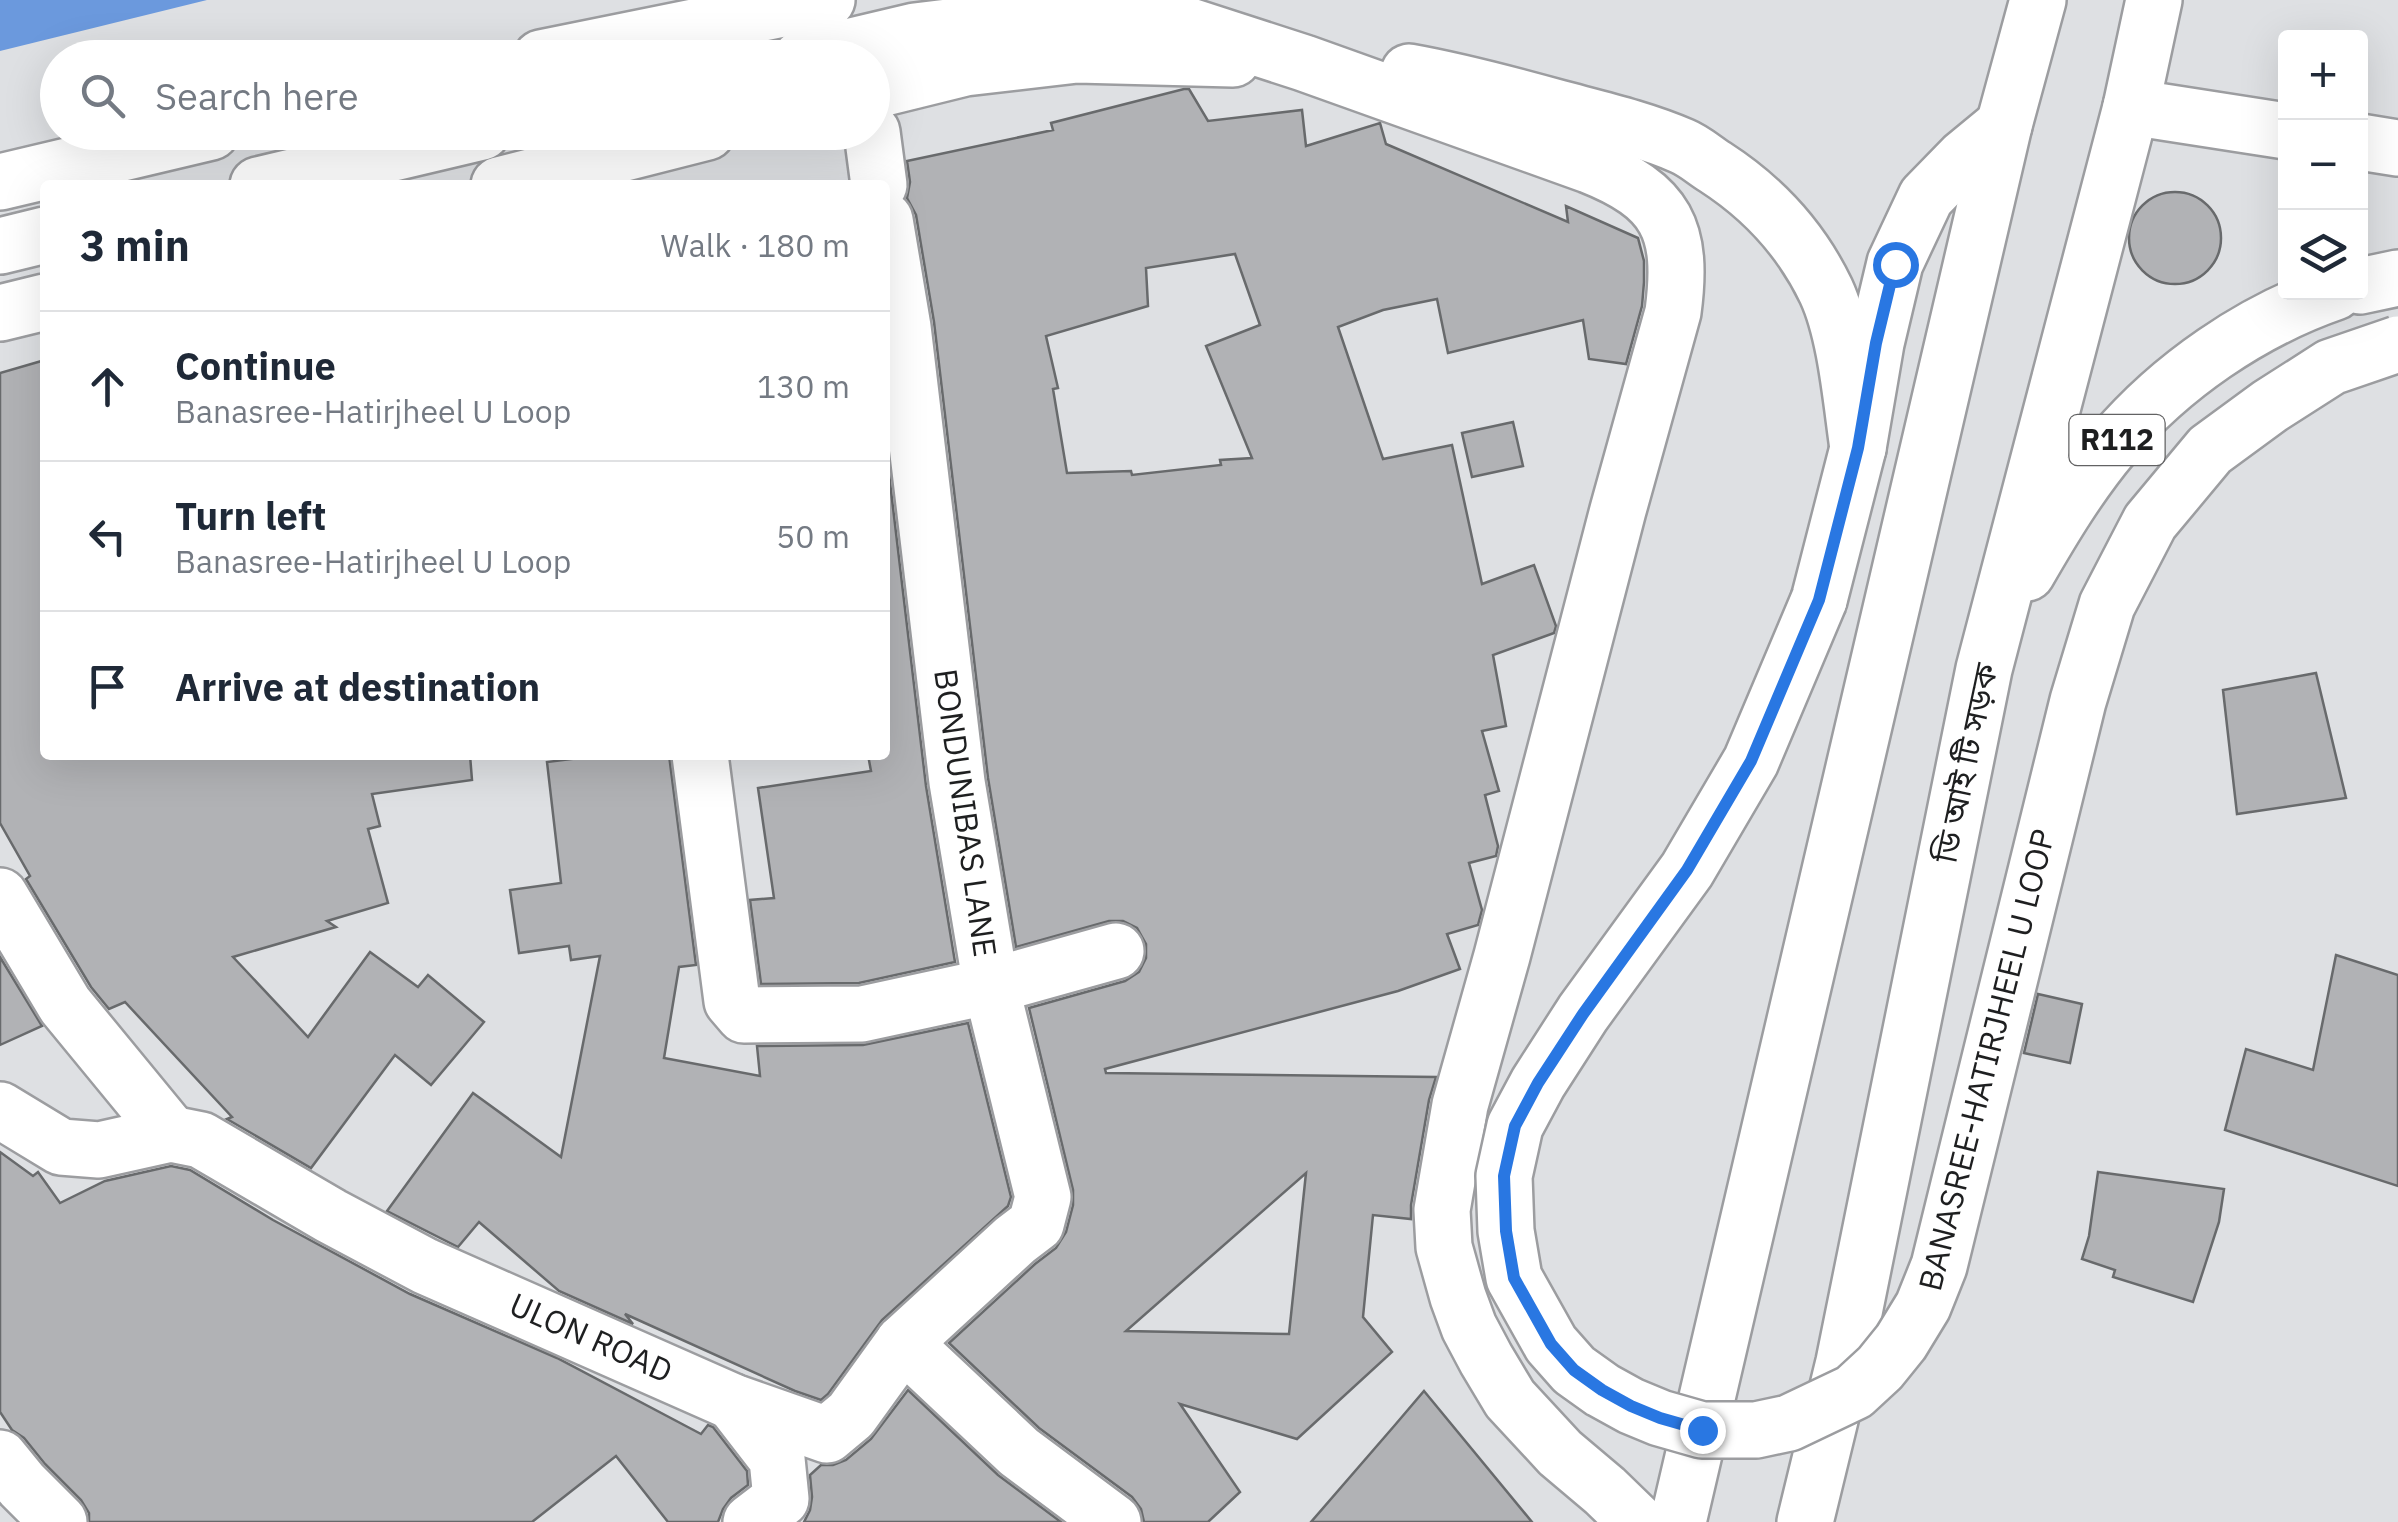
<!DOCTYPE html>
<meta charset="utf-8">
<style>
body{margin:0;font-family:"IBM Plex Sans","Noto Sans Bengali",sans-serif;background:#f2f2f3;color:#1f2937}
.controls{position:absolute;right:30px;top:30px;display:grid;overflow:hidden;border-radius:10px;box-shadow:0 10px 40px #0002}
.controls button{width:90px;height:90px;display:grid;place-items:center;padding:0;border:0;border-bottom:2px solid #e0e1e3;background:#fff;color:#1f2937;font:50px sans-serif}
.stop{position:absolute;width:30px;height:30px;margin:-22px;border:8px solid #2977e2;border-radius:50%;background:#fff}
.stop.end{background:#2977e2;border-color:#fff;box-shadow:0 2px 10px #0008}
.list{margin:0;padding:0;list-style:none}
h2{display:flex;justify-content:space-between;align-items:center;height:130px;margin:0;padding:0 40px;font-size:42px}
h2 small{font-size:32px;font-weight:400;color:#747a83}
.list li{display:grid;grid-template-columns:65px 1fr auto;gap:30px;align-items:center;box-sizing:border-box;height:150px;padding:0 40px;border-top:2px solid #e0e1e3}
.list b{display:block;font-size:38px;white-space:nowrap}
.list p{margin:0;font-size:32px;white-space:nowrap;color:#747a83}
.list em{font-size:32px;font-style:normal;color:#747a83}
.icon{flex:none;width:55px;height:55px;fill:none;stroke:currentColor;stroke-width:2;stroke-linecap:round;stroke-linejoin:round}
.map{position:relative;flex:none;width:2398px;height:1522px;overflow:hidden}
.search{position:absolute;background:#fff;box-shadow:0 10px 40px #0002;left:40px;top:40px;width:850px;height:110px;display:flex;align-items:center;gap:25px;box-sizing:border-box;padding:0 35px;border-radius:55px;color:#747a83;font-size:38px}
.panel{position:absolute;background:#fff;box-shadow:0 10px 40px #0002;left:40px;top:180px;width:850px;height:580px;border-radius:10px}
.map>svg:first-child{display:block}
.water{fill:#6b99dd}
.building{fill:#b1b2b5;stroke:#686a6c;stroke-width:2.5;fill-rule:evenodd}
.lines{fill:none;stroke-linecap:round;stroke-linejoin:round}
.minor-casing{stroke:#9c9da0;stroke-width:60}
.major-casing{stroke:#9c9da0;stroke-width:60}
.minor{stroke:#fff;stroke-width:55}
.major{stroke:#fff;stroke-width:55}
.major-bridge-casing{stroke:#9c9da0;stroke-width:60;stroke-linecap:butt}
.major-bridge{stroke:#fff;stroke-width:55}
.route{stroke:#2977e2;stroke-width:12}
.labels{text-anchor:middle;stroke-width:9;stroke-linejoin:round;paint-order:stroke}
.shield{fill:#fff;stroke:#626263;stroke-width:2.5}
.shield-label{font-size:30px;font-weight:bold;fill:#1e1f20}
.street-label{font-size:32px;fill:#1e1f20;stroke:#fff}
</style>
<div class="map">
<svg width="2398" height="1522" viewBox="0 0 2398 1522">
<rect width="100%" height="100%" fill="#dee0e3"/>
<polygon class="water" points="0,0 207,0 0,51"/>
<g class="building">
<path d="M1184,89H1189L1208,121L1302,110L1306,146L1380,123L1386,144L1568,222L1566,206L1638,238L1644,261V282L1642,306L1626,364L1589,359L1583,320L1448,353L1437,299L1383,310L1338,327L1383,459L1452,445L1482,584L1534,565L1556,626L1554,633L1493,655L1506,726L1482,731L1499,791L1485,795L1498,846L1496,856L1469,863L1482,910L1478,925L1447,934L1460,969L1398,991L1105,1069L1106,1073L1436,1077L1429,1100L1411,1205V1219L1373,1215L1363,1317L1392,1352L1297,1439L1180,1404L1240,1492L1208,1522H1144L1141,1509L1132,1497L1039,1428L949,1343L1035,1264L1056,1248L1066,1232L1073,1205V1190L1029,1008L1125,981L1139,972L1146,958V944L1137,928L1123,921H1109L1016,947L988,778L934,322L916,215L907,198L910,182L907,161L1053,130L1051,123ZM1235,254L1260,325L1206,346L1252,458L1220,460L1221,465L1132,475L1131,471L1067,473L1053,389L1058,388L1046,336L1148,306L1146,268ZM1306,1173L1289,1334L1126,1331Z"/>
<circle cx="2175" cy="238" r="46"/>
<polygon points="45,360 45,755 470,755 472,780 372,794 380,826 368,829 388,903 327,921 336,927 233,957 308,1037 370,952 418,987 428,975 484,1022 431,1085 395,1055 311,1168 227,1119 232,1117 125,1002 109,1009 91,987 26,879 30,876 0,823 0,373"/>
<polygon points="1513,422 1523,466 1472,477 1462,433"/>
<polygon points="885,440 926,786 955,962 859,983 761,984 750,900 774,898 758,788 871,771 868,755 885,755"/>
<polygon points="2316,673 2346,798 2237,814 2223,690"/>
<polygon points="603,755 669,755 696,965 679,967 664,1058 760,1076 757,1046 863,1045 968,1023 1011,1197 1008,1206 882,1320 828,1394 821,1400 795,1391 625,1314 633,1324 559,1291 479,1222 458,1247 387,1211 473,1093 561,1157 600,956 571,960 569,946 519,953 510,890 561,883 547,762"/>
<polygon points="2336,955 2398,975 2398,1186 2225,1130 2246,1049 2313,1070"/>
<polygon points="0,957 42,1026 0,1045"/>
<polygon points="2038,994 2082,1004 2070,1063 2024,1053"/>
<polygon points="0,1152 33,1176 38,1172 60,1203 105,1181 171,1166 190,1170 273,1220 410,1294 557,1358 701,1434 708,1425 713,1427 747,1471 748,1485 731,1498 723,1509 718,1522 668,1522 616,1456 532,1522 89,1522 89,1513 81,1500 45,1464 24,1438 12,1430 0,1412"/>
<polygon points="2098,1172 2224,1189 2219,1222 2193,1302 2113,1277 2115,1270 2082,1259 2089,1236"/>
<polygon points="908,1390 998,1475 1061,1522 804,1522 810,1510 812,1497 810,1475 821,1465 833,1465 846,1460 871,1439"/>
<polygon points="1424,1391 1532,1522 1311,1522 1395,1425"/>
</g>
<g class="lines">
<defs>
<g id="minor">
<polyline points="541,58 827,0"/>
<polyline points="872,132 879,185"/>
<polyline points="0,182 211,132"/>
<polyline points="885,220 903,327 957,782 991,986 1043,1197 1036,1224 1015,1240 903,1343"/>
<polyline points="700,755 732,1001 744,1015 862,1014 991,986 1116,951"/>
<polyline points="0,896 65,1005 171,1134"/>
<polyline points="0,1110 61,1147 99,1150 171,1134 201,1140 331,1216 425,1266 733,1402 827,1435 851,1415 903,1343 1019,1452 1113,1522"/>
<polyline points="733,1402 777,1459 781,1499 751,1522"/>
<polyline points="0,1458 22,1485 59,1522"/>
</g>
<g id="major">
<path d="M1128,6L1304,63L1589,165C1667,196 1684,229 1673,312L1618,510L1502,956L1460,1105L1442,1210L1444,1247L1458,1297L1469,1327L1486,1359L1510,1399L1560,1453L1605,1491L1637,1522"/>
<polyline points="801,58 915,31 1166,1"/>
<path d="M1409,72C1459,81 1508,94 1558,108C1599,119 1643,129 1682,146C1694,151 1704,160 1715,167C1763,198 1801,239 1826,291C1846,334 1851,400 1858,448"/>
<polyline points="872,91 965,68 1077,55 1233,59"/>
<polyline points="2131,107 2286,131"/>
<polyline points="2360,142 2398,148"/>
<polyline points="258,185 482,132"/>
<polyline points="499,185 707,132"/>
<polyline points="0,246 45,235"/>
<polyline points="2360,286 2398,278"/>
<polyline points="0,313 45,302"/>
<path d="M2027,573C2053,528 2080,483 2113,444C2171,376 2251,321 2335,292"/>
<polyline points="1819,600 1858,448 1876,343 1895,263 1926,197 1964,158 2004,125"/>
<polyline points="1678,1522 2004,125 2038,0"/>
<polyline points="1805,1522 1844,1362 1984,669 2131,107 2154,0"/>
</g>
</defs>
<use href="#minor" class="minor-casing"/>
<use href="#major" class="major-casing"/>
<use href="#minor" class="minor"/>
<use href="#major" class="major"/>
<defs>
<polyline id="major-bridge" points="1819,600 1751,761 1687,870 1583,1013 1538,1083 1515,1126 1504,1176 1506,1231 1514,1278 1551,1344 1574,1370 1602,1390 1631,1406 1660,1418 1702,1430 1756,1430 1789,1423 1854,1392 1880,1368 1901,1342 1923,1306 1939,1266 2078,701 2107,605 2150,522 2210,450 2270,406 2331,367 2398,344"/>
</defs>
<use href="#major-bridge" class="major-bridge-casing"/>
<use href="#major-bridge" class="major-bridge"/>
</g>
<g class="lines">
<polyline class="route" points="1702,1430 1660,1418 1631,1406 1602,1390 1574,1370 1551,1344 1514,1278 1506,1231 1504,1176 1515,1126 1538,1083 1583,1014 1687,870 1751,761 1819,600 1858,448 1876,343 1895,264"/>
</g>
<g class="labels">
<rect class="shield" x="2069.5" y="415" width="95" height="50" rx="8"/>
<g class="shield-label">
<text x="2117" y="450">R112</text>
</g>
<g class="street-label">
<text transform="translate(1966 763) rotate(-78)" y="11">ডি আই টি সড়ক</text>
<text transform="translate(965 813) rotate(82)" y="11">BONDUNIBAS LANE</text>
<text transform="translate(1987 1060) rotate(-76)" y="11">BANASREE-HATIRJHEEL U LOOP</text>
<text transform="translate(591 1338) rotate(24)" y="11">ULON ROAD</text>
</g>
</g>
</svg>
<div class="controls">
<button>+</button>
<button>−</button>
<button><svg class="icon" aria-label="layers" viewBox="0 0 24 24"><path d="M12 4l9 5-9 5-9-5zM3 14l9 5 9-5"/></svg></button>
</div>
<div class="stop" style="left:1895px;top:264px"></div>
<div class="stop end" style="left:1702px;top:1430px"></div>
<div class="search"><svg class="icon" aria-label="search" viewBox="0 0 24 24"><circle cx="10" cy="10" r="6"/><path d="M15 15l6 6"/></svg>Search here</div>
<section class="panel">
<h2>3 min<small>Walk · 180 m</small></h2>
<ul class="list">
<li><svg class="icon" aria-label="ahead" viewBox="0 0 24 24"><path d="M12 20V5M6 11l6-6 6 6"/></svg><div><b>Continue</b><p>Banasree-Hatirjheel U Loop</p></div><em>130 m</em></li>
<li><svg class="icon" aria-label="left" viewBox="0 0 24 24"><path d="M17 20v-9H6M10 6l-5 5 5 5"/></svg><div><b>Turn left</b><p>Banasree-Hatirjheel U Loop</p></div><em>50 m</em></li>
<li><svg class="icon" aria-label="arrive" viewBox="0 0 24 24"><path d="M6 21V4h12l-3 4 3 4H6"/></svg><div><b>Arrive at destination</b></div></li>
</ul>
</section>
</div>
